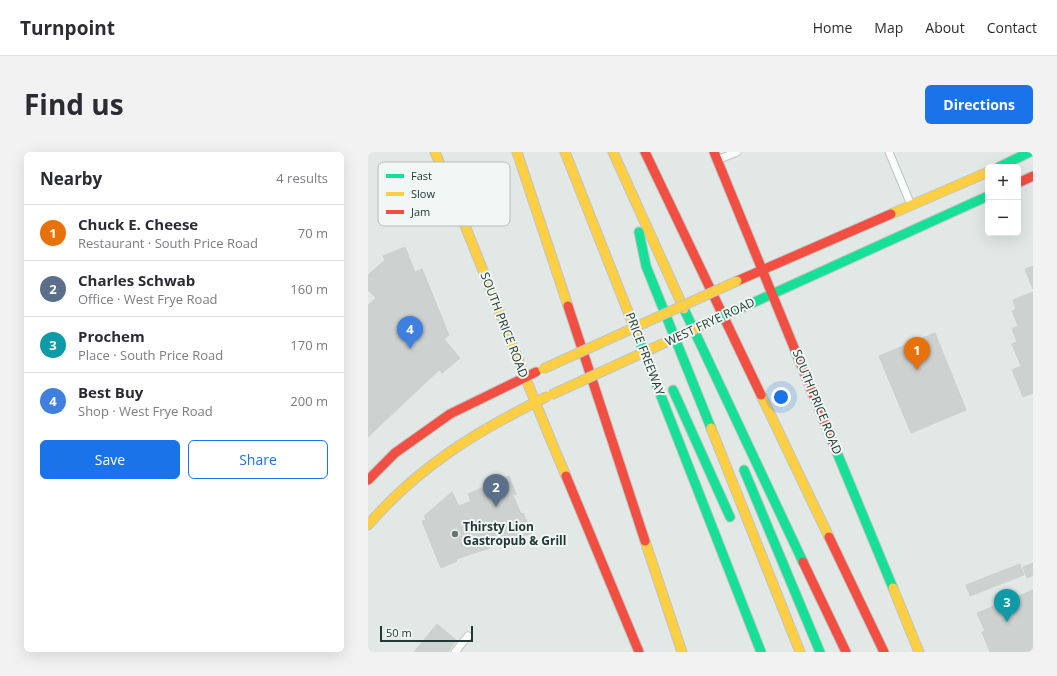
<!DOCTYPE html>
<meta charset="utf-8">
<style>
body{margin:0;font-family:"Open Sans",sans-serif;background:#f2f2f3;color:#2b2b33}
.controls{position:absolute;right:12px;top:12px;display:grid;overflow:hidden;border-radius:6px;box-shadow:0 4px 16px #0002}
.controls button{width:36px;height:36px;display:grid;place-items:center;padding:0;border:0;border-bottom:1px solid #e1e1e2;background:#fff;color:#2b2b33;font:20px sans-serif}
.scale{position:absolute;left:12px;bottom:10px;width:93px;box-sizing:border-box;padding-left:4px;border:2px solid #233835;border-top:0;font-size:11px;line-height:14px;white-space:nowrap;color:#233835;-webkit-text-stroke:3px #f0f7f4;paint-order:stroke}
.you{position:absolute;left:413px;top:245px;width:14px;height:14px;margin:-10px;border:3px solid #fff;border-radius:50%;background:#1a73e8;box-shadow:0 0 0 6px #1a73e833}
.badge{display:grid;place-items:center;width:26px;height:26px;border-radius:50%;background:#1a73e8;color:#fff;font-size:13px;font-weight:700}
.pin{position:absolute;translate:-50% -33px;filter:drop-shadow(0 1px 2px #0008)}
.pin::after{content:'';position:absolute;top:21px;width:14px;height:12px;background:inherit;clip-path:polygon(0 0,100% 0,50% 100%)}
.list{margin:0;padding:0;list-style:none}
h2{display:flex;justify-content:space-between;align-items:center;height:52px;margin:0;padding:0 16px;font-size:17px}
h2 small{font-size:13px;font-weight:400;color:#7c7c81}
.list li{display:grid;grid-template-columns:26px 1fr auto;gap:12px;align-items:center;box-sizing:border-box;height:56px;padding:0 16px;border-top:1px solid #e1e1e2}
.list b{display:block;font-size:15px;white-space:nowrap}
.list p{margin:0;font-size:13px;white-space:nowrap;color:#7c7c81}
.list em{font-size:13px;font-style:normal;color:#7c7c81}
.actions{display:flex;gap:8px;padding:12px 16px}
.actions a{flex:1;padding:9px 0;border:1px solid #1a73e8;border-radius:6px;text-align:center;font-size:14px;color:#1a73e8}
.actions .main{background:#1a73e8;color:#fff}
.map{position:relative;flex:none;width:665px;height:500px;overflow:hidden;border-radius:6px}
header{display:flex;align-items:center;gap:24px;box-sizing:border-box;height:56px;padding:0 20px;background:#fff;border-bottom:1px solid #e1e1e2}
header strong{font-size:19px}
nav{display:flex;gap:22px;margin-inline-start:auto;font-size:14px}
.intro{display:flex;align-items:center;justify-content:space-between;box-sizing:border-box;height:96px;padding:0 24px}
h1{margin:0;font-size:28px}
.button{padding:10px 18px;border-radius:6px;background:#1a73e8;color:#fff;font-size:14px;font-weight:700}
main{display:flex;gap:24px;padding:0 24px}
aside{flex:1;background:#fff;border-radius:6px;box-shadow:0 4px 16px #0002}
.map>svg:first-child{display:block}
.building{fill:#cdd1d0;stroke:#cbd1ce}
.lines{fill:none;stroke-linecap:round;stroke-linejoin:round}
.lane-casing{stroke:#bfc5c2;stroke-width:9}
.fast-casing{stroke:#bfc5c3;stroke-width:11}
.slow-casing{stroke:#bfc5c3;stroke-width:11}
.jam-casing{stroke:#bfc5c3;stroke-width:11}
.lane{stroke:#fbfcfb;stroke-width:7}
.fast{stroke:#16e098;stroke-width:9}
.slow{stroke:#ffcf43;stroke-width:9}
.jam{stroke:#f24e42;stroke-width:9}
.fast-bridge-casing{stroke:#bfc5c3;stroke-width:11;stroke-linecap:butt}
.slow-bridge-casing{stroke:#bfc5c3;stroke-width:11;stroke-linecap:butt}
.fast-bridge{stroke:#16e098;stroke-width:9}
.slow-bridge{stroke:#ffcf43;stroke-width:9}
.poi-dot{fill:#667673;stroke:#f0f7f4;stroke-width:1.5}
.labels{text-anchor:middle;stroke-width:4;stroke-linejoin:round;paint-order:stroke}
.street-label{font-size:12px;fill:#233835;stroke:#f0f7f4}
.poi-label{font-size:12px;font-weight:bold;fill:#233835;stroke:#f0f7f4;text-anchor:start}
.key{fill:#f0f7f4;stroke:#b2bebb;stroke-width:1}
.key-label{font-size:11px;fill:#233835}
</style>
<header>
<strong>Turnpoint</strong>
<nav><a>Home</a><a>Map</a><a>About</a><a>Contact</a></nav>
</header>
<div class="intro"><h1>Find us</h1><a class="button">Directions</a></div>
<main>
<aside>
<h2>Nearby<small>4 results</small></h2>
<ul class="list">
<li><span class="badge" style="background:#e8710a">1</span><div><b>Chuck E. Cheese</b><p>Restaurant · South Price Road</p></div><em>70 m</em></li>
<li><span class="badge" style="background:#5c6f8a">2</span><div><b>Charles Schwab</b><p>Office · West Frye Road</p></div><em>160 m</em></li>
<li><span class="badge" style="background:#0f9aa8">3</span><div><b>Prochem</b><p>Place · South Price Road</p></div><em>170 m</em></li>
<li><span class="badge" style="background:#3f7fe0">4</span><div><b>Best Buy</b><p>Shop · West Frye Road</p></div><em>200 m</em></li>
</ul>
<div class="actions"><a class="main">Save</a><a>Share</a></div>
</aside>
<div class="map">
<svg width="665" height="500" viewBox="0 0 665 500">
<rect width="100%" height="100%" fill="#e2e8e5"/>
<g class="building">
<polygon points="37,95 47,120 54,117 81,183 76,187 92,206 74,221 71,218 0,285 0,153 8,146 0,138 0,123 17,108 15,104"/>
<polygon points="665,114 665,137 657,117"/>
<polygon points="665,140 665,241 655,245 644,218 653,214 644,192 649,190 644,177 650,174 644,159 648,157 645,148"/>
<polygon points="567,181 598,258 543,281 511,204"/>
<polygon points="141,324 148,342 145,343 153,362 155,361 164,381 145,389 144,385 121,394 100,342"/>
<polygon points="84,340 91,354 103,349 122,396 88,407 89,409 73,416 54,369 58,368 56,364"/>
<polygon points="665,411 665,423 659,426 655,415"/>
<polygon points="652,412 656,423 602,444 598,433"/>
<polygon points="665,438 665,500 622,500 614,480 617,479 609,461"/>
<polygon points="69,472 88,488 80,500 46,500"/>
</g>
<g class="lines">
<defs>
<g id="lane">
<polyline points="521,0 543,53"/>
<polyline points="349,8 369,0"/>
<polyline points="87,500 100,484"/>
</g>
<g id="fast">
<polyline points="631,15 662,0"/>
<polyline points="271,80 278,114 343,276"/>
<polyline points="380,153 620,44"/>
<polyline points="316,157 435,410"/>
<polyline points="268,180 393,500"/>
<polyline points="305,238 362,365"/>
<polyline points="465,291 525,436"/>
<polyline points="376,318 452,500"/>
</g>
<g id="slow">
<path d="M67,0C112,107 152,217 198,324"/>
<polyline points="149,0 200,154"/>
<polyline points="197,0 268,180"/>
<polyline points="245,0 316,157"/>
<polyline points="523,62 620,20"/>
<polyline points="393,243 461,385"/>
<polyline points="343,276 432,500"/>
<path d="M0,373C51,314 109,279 178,245"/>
<polyline points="277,389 314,500"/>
<polyline points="525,436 551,500"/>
</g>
<g id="jam">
<polyline points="277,0 393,243"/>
<polyline points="346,0 465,291"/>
<polyline points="650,31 665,24"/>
<polyline points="369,129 523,62"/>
<polyline points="200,154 277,389"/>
<polyline points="198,324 271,500"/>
<polyline points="0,328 27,301 82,262 168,220"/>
<polyline points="461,385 516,500"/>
<polyline points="435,410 478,500"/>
</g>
</defs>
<use href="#lane" class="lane-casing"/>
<use href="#fast" class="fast-casing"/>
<use href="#slow" class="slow-casing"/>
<use href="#jam" class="jam-casing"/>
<use href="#lane" class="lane"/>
<use href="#fast" class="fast"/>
<use href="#slow" class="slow"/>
<use href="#jam" class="jam"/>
<defs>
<polyline id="fast-bridge" points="333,174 380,153"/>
<g id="slow-bridge">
<polyline points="175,217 369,129"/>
<polyline points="183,243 333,174"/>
</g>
</defs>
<use href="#fast-bridge" class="fast-bridge-casing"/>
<use href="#slow-bridge" class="slow-bridge-casing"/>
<use href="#fast-bridge" class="fast-bridge"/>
<use href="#slow-bridge" class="slow-bridge"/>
</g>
<circle class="poi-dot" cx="87" cy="382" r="4"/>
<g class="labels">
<g class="street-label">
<text transform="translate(342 170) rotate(-25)" y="4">WEST FRYE ROAD</text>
<text transform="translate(136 173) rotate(69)" y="4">SOUTH PRICE ROAD</text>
<text transform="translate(277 202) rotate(69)" y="4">PRICE FREEWAY</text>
<text transform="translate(449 250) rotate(68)" y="4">SOUTH PRICE ROAD</text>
</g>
<g class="poi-label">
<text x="95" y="379">Thirsty Lion<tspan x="95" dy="14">Gastropub &amp; Grill</tspan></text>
</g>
</g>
<rect x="10" y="10" width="132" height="64" rx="6" class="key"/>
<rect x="18" y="22" width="18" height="4" fill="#16e098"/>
<rect x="18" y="40" width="18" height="4" fill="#ffcf43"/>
<rect x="18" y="58" width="18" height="4" fill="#f24e42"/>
<g class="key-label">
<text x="43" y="28">Fast</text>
<text x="43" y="46">Slow</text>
<text x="43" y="64">Jam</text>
</g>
</svg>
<div class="controls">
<button>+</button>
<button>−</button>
</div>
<div class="scale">50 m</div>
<div class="you"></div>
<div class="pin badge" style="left:549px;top:218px;background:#e8710a">1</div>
<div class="pin badge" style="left:128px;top:355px;background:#5c6f8a">2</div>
<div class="pin badge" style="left:639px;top:470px;background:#0f9aa8">3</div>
<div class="pin badge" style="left:42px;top:197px;background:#3f7fe0">4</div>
</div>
</main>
